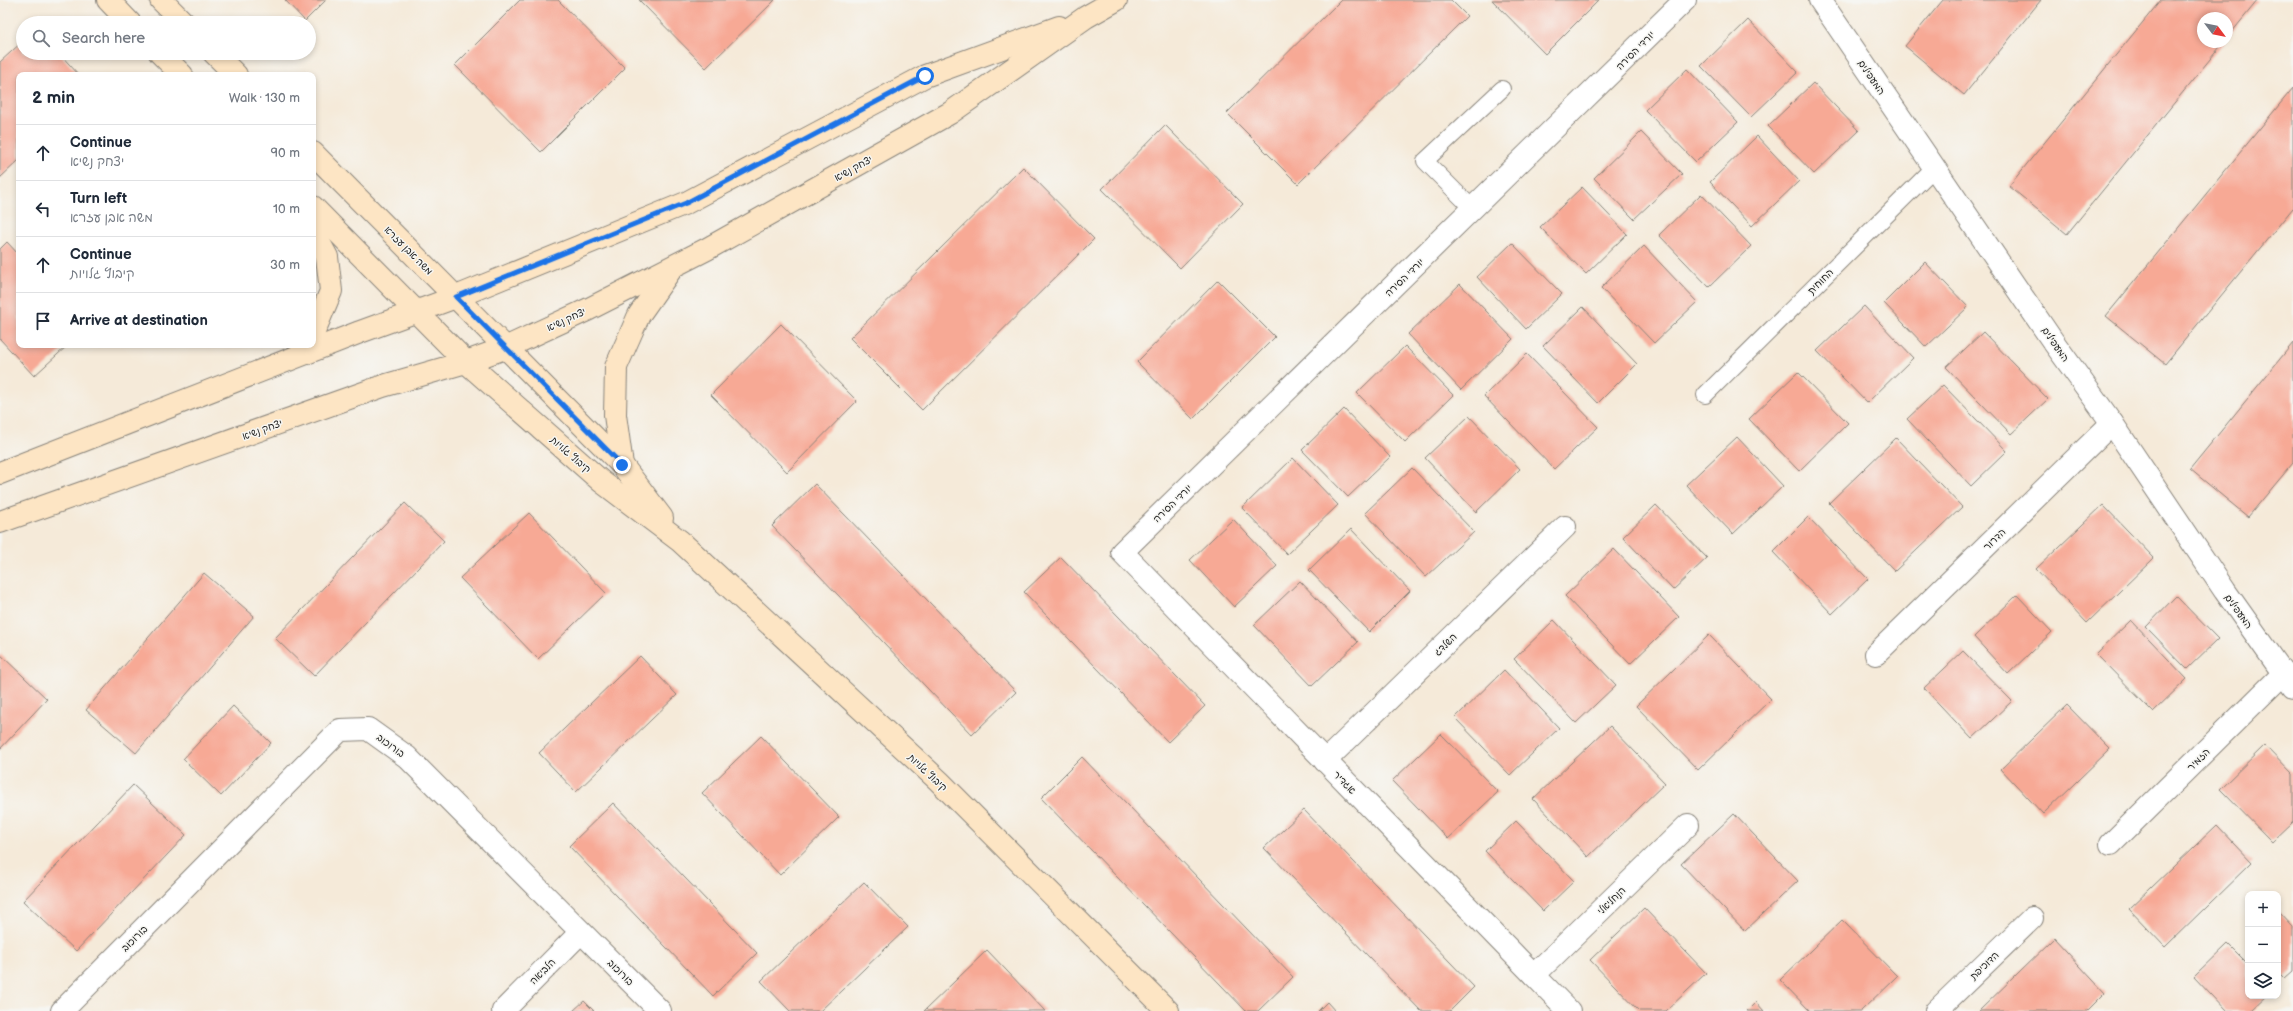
<!DOCTYPE html>
<meta charset="utf-8">
<style>
body{margin:0;font-family:"Balsamiq Sans","Playpen Sans Hebrew",sans-serif;background:#f6f6f7;color:#1f2937}
.controls{position:absolute;right:12px;bottom:12px;display:grid;overflow:hidden;border-radius:8px;box-shadow:0 2px 6px #0003}
.controls button{width:36px;height:36px;display:grid;place-items:center;padding:0;border:0;border-bottom:1px solid #e0e1e3;background:#fff;color:#1f2937;font:20px sans-serif}
.compass{position:absolute;left:2197px;top:12px;width:36px;height:36px;border-radius:50%;background:#fff;box-shadow:0 2px 6px #0003;rotate:122deg}
.stop{position:absolute;width:12px;height:12px;margin:-9px;border:3px solid #1a73e8;border-radius:50%;background:#fff}
.stop.end{background:#1a73e8;border-color:#fff;box-shadow:0 1px 4px #0008}
.list{margin:0;padding:0;list-style:none}
h2{display:flex;justify-content:space-between;align-items:center;height:52px;margin:0;padding:0 16px;font-size:17px}
h2 small{font-size:13px;font-weight:400;color:#747a83}
.list li{display:grid;grid-template-columns:26px 1fr auto;gap:12px;align-items:center;box-sizing:border-box;height:56px;padding:0 16px;border-top:1px solid #e0e1e3}
.list b{display:block;font-size:15px;white-space:nowrap}
.list p{margin:0;font-size:13px;white-space:nowrap;color:#747a83}
.list em{font-size:13px;font-style:normal;color:#747a83}
.icon{flex:none;width:22px;height:22px;fill:none;stroke:currentColor;stroke-width:2;stroke-linecap:round;stroke-linejoin:round}
.map{position:relative;flex:none;width:2293px;height:1011px;overflow:hidden}
.search{position:absolute;background:#fff;box-shadow:0 2px 6px #0003;left:16px;top:16px;width:300px;height:44px;display:flex;align-items:center;gap:10px;box-sizing:border-box;padding:0 14px;border-radius:22px;color:#747a83;font-size:15px}
.panel{position:absolute;background:#fff;box-shadow:0 2px 6px #0003;left:16px;top:72px;width:300px;height:276px;border-radius:8px}
.map>svg:first-child{display:block}
.building{fill:#f7a995}
.lines{fill:none;stroke-linecap:round;stroke-linejoin:round}
.lane-casing{stroke:#88837a;stroke-width:18}
.street-casing{stroke:#88837a;stroke-width:24}
.secondary-casing{stroke:#88837a;stroke-width:24}
.lane{stroke:#fff;stroke-width:16}
.street{stroke:#fff;stroke-width:22}
.secondary{stroke:#fde5c4;stroke-width:22}
.route{stroke:#1a73e8;stroke-width:5}
.labels{text-anchor:middle;stroke-width:3;stroke-linejoin:round;paint-order:stroke}
.street-label{font-size:10px;fill:#1c1c1c;stroke:#f6f6f2}
</style>
<div class="map">
<svg width="2293" height="1011" viewBox="0 0 2293 1011">
<rect width="100%" height="100%" fill="#f6f6f2"/>
<filter id="ink" filterUnits="userSpaceOnUse"><feTurbulence type="fractalNoise" baseFrequency=".025" numOctaves="2"/><feDisplacementMap in="SourceGraphic" scale="8" xChannelSelector="R" yChannelSelector="G"/><feConvolveMatrix kernelMatrix="1 2 1 2 8 2 1 2 1" color-interpolation-filters="sRGB"/></filter>
<filter id="wash" filterUnits="userSpaceOnUse"><feTurbulence type="fractalNoise" baseFrequency=".012" numOctaves="4" result="noise"/><feDisplacementMap in="SourceGraphic" scale="16" xChannelSelector="R" yChannelSelector="G"/><feGaussianBlur stdDeviation="0.9" result="paint"/><feColorMatrix in="noise" values="0 0 0 0 0 0 0 0 0 0 0 0 0 0 0 0 0 1.4 0 .05"/><feComposite in="paint" operator="in"/></filter>
<g filter="url(#wash)">
<rect width="100%" height="100%" fill="#f5ead9"/>
<g id="blocks">
<g class="building">
<polygon points="285,0 326,0 305,21"/>
<polygon points="520,0 558,0 625,68 541,152 455,65"/>
<polygon points="639,0 775,0 706,68"/>
<polygon points="1341,0 1451,0 1467,16 1298,184 1227,113"/>
<polygon points="1492,0 1599,0 1545,54"/>
<polygon points="1943,0 2041,0 1964,95 1905,46"/>
<polygon points="2161,0 2258,0 2227,38 2227,18 2203,18 2203,42 2224,42 2067,234 2009,186"/>
<polygon points="1748,20 1798,72 1751,117 1701,66"/>
<polygon points="23,41 23,53 59,53 79,75 19,75 19,160 0,178 0,62"/>
<polygon points="1687,69 1738,122 1696,162 1645,110"/>
<polygon points="1813,83 1859,131 1814,174 1768,126"/>
<polygon points="2293,88 2293,208 2165,364 2106,316"/>
<polygon points="1165,125 1243,204 1180,268 1102,189"/>
<polygon points="1641,132 1682,174 1634,219 1594,178"/>
<polygon points="1757,136 1799,181 1752,226 1710,182"/>
<polygon points="1023,167 1094,239 922,410 850,338"/>
<polygon points="1582,187 1627,234 1586,274 1540,227"/>
<polygon points="1701,194 1751,246 1709,287 1659,235"/>
<polygon points="7,242 19,255 19,345 68,345 34,376 0,339 0,249"/>
<polygon points="1512,243 1562,294 1526,329 1477,277"/>
<polygon points="1644,246 1697,302 1654,343 1601,288"/>
<polygon points="1925,262 1968,307 1926,347 1884,303"/>
<polygon points="1218,280 1275,337 1193,419 1137,362"/>
<polygon points="1460,284 1513,339 1461,390 1408,334"/>
<polygon points="1864,306 1913,358 1867,403 1817,351"/>
<polygon points="1583,307 1637,364 1598,403 1543,346"/>
<polygon points="781,324 857,401 787,472 711,395"/>
<polygon points="1983,332 2048,399 2011,434 1946,367"/>
<polygon points="2293,343 2293,463 2248,517 2190,469"/>
<polygon points="1405,346 1453,395 1405,442 1357,393"/>
<polygon points="1527,354 1598,427 1554,469 1484,396"/>
<polygon points="1798,372 1848,423 1799,471 1749,419"/>
<polygon points="1943,385 2007,451 1971,486 1907,419"/>
<polygon points="1344,409 1390,457 1348,497 1302,450"/>
<polygon points="1469,416 1520,469 1476,512 1425,458"/>
<polygon points="1737,437 1783,486 1733,534 1686,485"/>
<polygon points="1896,438 1962,507 1895,571 1829,503"/>
<polygon points="1293,458 1338,505 1287,554 1242,508"/>
<polygon points="1412,468 1474,532 1426,577 1365,513"/>
<polygon points="815,484 1016,692 972,735 772,526"/>
<polygon points="405,503 444,541 314,676 275,638"/>
<polygon points="1656,505 1707,558 1673,590 1623,537"/>
<polygon points="2103,505 2154,558 2087,623 2036,569"/>
<polygon points="529,513 606,593 538,659 460,578"/>
<polygon points="1808,517 1868,579 1832,614 1773,552"/>
<polygon points="1233,519 1277,566 1234,607 1190,560"/>
<polygon points="1351,529 1410,591 1369,632 1309,570"/>
<polygon points="1614,549 1679,617 1630,664 1565,596"/>
<polygon points="1061,557 1205,706 1168,742 1024,592"/>
<polygon points="204,573 254,616 136,753 86,710"/>
<polygon points="1300,581 1358,642 1312,686 1254,625"/>
<polygon points="2017,595 2052,632 2008,674 1974,637"/>
<polygon points="2176,596 2218,639 2187,669 2146,627"/>
<polygon points="1554,620 1616,685 1576,723 1514,659"/>
<polygon points="2131,620 2187,679 2153,712 2096,654"/>
<polygon points="1709,635 1771,699 1698,770 1636,706"/>
<polygon points="1963,651 2012,701 1972,739 1924,688"/>
<polygon points="0,654 47,699 0,749"/>
<polygon points="640,656 677,695 576,792 539,753"/>
<polygon points="1504,670 1559,728 1510,775 1455,718"/>
<polygon points="2067,705 2110,749 2043,814 2001,769"/>
<polygon points="233,706 271,743 221,796 183,759"/>
<polygon points="1610,726 1665,783 1588,857 1533,799"/>
<polygon points="1441,734 1498,792 1448,839 1392,781"/>
<polygon points="761,736 839,817 780,875 702,793"/>
<polygon points="2265,745 2293,774 2293,822 2272,842 2220,789"/>
<polygon points="1082,757 1293,977 1258,1011 1246,1011 1041,798"/>
<polygon points="133,785 186,835 76,951 23,901"/>
<polygon points="613,803 757,953 713,996 569,846"/>
<polygon points="1304,810 1474,987 1450,1011 1421,1011 1264,848"/>
<polygon points="1734,814 1798,881 1745,931 1681,864"/>
<polygon points="1516,821 1574,881 1543,911 1485,851"/>
<polygon points="2217,825 2252,862 2165,947 2129,909"/>
<polygon points="864,882 908,927 820,1011 790,1011 761,981"/>
<polygon points="1644,908 1706,973 1666,1011 1639,1011 1590,960"/>
<polygon points="2278,910 2293,926 2293,971 2285,978 2278,971"/>
<polygon points="1842,920 1897,976 1861,1011 1810,1011 1780,980"/>
<polygon points="2054,938 2105,993 2087,1011 1979,1011"/>
<polygon points="2228,944 2248,964 2248,996 2268,996 2252,1011 2226,1011 2194,977"/>
<polygon points="987,950 1045,1011 924,1011"/>
<polygon points="584,1001 594,1011 573,1011"/>
<polygon points="1327,1002 1335,1011 1318,1011"/>
<polygon points="1756,1002 1764,1011 1747,1011"/>
</g>
</g>
</g>
<g filter="url(#ink)">
<use href="#blocks" fill-opacity="0" stroke="#88837a" stroke-width="1"/>
<g class="lines">
<defs>
<g id="lane">
<polyline points="1473,209 1425,161 1502,89"/>
<polyline points="1705,395 1934,168"/>
</g>
<g id="street">
<polyline points="1820,0 2052,340 2112,423 2225,591 2293,687"/>
<polyline points="1876,654 2112,423"/>
<polyline points="1325,761 1565,527"/>
<polyline points="2111,844 2284,673"/>
<polyline points="1534,975 1688,825"/>
<polyline points="62,1011 340,730 368,729 407,757 660,1011"/>
<polyline points="503,1011 581,932"/>
<polyline points="1569,1011 1122,552 1685,0"/>
<polyline points="1936,1011 2032,918"/>
</g>
<g id="secondary">
<polyline points="108,0 130,23"/>
<polyline points="161,0 184,23"/>
<polyline points="160,53 182,75"/>
<polyline points="214,53 236,75"/>
<polyline points="313,153 622,465 662,518"/>
<polyline points="313,207 466,362 602,482 680,541 939,781 1168,1011"/>
<polyline points="313,231 327,257 331,291 313,334"/>
<polyline points="622,465 615,415 616,367 639,315 672,268"/>
<polyline points="0,473 360,332 456,297 686,203 925,76 1059,27"/>
<polyline points="0,522 383,386 466,362 505,348 589,309 707,249 950,113 1086,17 1116,0"/>
</g>
</defs>
<use href="#lane" class="lane-casing"/>
<use href="#street" class="street-casing"/>
<use href="#secondary" class="secondary-casing"/>
<use href="#lane" class="lane"/>
<use href="#street" class="street"/>
<use href="#secondary" class="secondary"/>
</g>
</g>
<g class="lines" filter="url(#ink)">
<polyline class="route" points="622,465 456,297 686,203 925,76"/>
</g>
<g class="labels">
<g class="street-label">
<text transform="translate(1635 50) rotate(-45)" y="4">יורדי הסירה</text>
<text transform="translate(1872 77) rotate(56)" y="4">המעפילים</text>
<text transform="translate(853 168) rotate(-29)" y="4">יצחק נשיא</text>
<text transform="translate(409 250) rotate(45)" y="4">משה אבן עזרא</text>
<text transform="translate(1404 277) rotate(-44)" y="4">יורדי הסירה</text>
<text transform="translate(1820 281) rotate(-45)" y="4">החוחית</text>
<text transform="translate(566 319) rotate(-25)" y="4">יצחק נשיא</text>
<text transform="translate(2056 344) rotate(55)" y="4">המעפילים</text>
<text transform="translate(262 429) rotate(-20)" y="4">יצחק נשיא</text>
<text transform="translate(571 454) rotate(41)" y="4">קיבוץ גלויות</text>
<text transform="translate(1172 503) rotate(-44)" y="4">יורדי הסירה</text>
<text transform="translate(1994 539) rotate(-44)" y="4">הדרור</text>
<text transform="translate(2239 611) rotate(54)" y="4">המעפילים</text>
<text transform="translate(1445 644) rotate(-44)" y="4">השלדג</text>
<text transform="translate(391 745) rotate(36)" y="4">בורוכוב</text>
<text transform="translate(2198 759) rotate(-45)" y="4">הזמיר</text>
<text transform="translate(928 772) rotate(43)" y="4">קיבוץ גלויות</text>
<text transform="translate(1345 782) rotate(46)" y="4">אגדיר</text>
<text transform="translate(1611 900) rotate(-44)" y="4">הנחליאלי</text>
<text transform="translate(134 938) rotate(-45)" y="4">בורוכוב</text>
<text transform="translate(1984 965) rotate(-44)" y="4">הדוכיפת</text>
<text transform="translate(542 971) rotate(-45)" y="4">הלביאה</text>
<text transform="translate(621 972) rotate(45)" y="4">בורוכוב</text>
</g>
</g>
</svg>
<div class="controls">
<button>+</button>
<button>−</button>
<button><svg class="icon" aria-label="layers" viewBox="0 0 24 24"><path d="M12 4l9 5-9 5-9-5zM3 14l9 5 9-5"/></svg></button>
</div>
<svg class="compass" viewBox="-18 -18 36 36"><path d="M0-13l5 13h-10z" fill="#e53935"/><path d="M0 13l5-13h-10z" fill="#747a83"/></svg>
<div class="stop" style="left:925px;top:76px"></div>
<div class="stop end" style="left:622px;top:465px"></div>
<div class="search"><svg class="icon" aria-label="search" viewBox="0 0 24 24"><circle cx="10" cy="10" r="6"/><path d="M15 15l6 6"/></svg>Search here</div>
<section class="panel">
<h2>2 min<small>Walk · 130 m</small></h2>
<ul class="list">
<li><svg class="icon" aria-label="ahead" viewBox="0 0 24 24"><path d="M12 20V5M6 11l6-6 6 6"/></svg><div><b>Continue</b><p>יצחק נשיא</p></div><em>90 m</em></li>
<li><svg class="icon" aria-label="left" viewBox="0 0 24 24"><path d="M17 20v-9H6M10 6l-5 5 5 5"/></svg><div><b>Turn left</b><p>משה אבן עזרא</p></div><em>10 m</em></li>
<li><svg class="icon" aria-label="ahead" viewBox="0 0 24 24"><path d="M12 20V5M6 11l6-6 6 6"/></svg><div><b>Continue</b><p>קיבוץ גלויות</p></div><em>30 m</em></li>
<li><svg class="icon" aria-label="arrive" viewBox="0 0 24 24"><path d="M6 21V4h12l-3 4 3 4H6"/></svg><div><b>Arrive at destination</b></div></li>
</ul>
</section>
</div>
